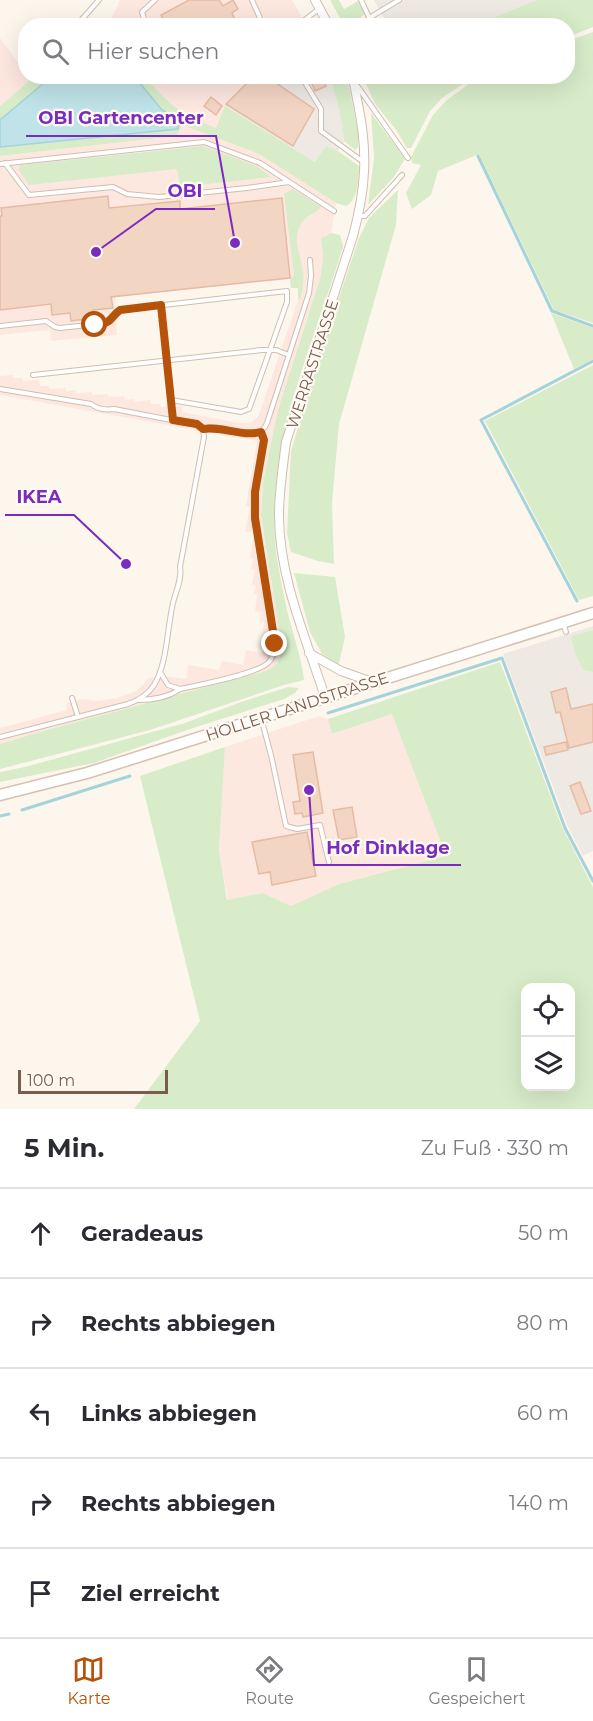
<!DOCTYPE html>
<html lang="de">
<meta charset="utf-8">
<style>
body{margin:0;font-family:Montserrat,sans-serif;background:#f7f7f7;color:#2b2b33}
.controls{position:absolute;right:18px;bottom:18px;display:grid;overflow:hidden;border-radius:12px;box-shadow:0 6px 24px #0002}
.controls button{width:54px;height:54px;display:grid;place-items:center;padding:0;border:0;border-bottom:2px solid #e1e1e2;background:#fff;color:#2b2b33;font:30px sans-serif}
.scale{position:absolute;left:18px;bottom:15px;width:150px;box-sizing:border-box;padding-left:6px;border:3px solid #7a5c4d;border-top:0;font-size:16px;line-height:21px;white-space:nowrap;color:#7a5c4d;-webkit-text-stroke:4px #fffaf3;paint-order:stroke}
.stop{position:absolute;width:18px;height:18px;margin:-14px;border:4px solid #b45309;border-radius:50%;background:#fff}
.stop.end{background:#b45309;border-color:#fff;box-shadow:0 2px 6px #0008}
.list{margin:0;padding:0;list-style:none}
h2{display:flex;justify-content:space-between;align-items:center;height:78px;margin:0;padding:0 24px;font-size:26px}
h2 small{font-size:20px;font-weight:400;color:#7c7c81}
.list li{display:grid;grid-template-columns:39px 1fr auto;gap:18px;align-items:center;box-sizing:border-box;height:90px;padding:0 24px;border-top:2px solid #e1e1e2}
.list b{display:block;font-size:22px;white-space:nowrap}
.list em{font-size:20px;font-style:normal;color:#7c7c81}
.icon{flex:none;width:33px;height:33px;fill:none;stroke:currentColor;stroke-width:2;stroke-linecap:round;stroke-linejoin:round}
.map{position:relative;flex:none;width:593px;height:1109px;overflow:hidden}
.search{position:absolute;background:#fff;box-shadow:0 6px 24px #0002;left:18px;right:18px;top:18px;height:66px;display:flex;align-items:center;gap:15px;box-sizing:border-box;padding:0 21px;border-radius:24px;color:#7c7c81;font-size:22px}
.sheet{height:528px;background:#fff}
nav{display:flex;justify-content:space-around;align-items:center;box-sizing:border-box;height:84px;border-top:2px solid #e1e1e2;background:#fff;font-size:16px;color:#7c7c81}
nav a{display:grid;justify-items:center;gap:3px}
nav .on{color:#b45309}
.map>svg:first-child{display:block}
.commercial{fill:#fde8e0;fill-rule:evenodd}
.industrial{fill:#efe9e4}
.green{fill:#d8ecc9;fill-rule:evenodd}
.water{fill:#bfe3e8;stroke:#a5d3da;stroke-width:1.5}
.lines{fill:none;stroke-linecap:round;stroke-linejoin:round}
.stream{stroke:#a5d3da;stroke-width:3}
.building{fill:#f3d5c3;stroke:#e6bba3;stroke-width:1.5}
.service-casing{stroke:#d1beb0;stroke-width:6}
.minor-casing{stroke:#d1beb0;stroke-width:10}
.secondary-casing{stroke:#d6c0b0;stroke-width:13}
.service{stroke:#fff;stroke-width:4}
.minor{stroke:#fff;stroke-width:8}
.secondary{stroke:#fff;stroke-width:10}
.route{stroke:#b45309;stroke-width:8}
.labels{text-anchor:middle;stroke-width:4.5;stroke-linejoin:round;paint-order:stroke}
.street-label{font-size:16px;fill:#7a5c4d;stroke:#fffaf3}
.leader{fill:none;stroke:#7b2cbf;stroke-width:2}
.callout-dot{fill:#7b2cbf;stroke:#fffaf3;stroke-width:2}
.callout-label{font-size:18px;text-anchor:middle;font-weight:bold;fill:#7b2cbf;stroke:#fffaf3;stroke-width:4.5;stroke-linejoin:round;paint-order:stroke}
</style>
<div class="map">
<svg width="593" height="1109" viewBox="0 0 593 1109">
<rect width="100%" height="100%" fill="#fdf6ec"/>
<g class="commercial">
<polygon points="120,0 292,0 306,24 305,26 108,26"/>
<polygon points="0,38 25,72 26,76 29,77 31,80 0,106"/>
<polygon points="144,77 254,77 216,129 187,116 171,104"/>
<path d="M182,125L259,154L336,203L331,233L321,238L323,257L320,279L278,409L263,482L261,515L281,642V657L274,668L262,672L43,731L0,744V728L67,710L66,704L82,699L98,701L117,698L136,691L143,685L148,678L171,677L186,679L188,665L219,670L222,661L243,665L246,650L262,653L265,637L262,636L264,622L260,621L262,612L255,611L257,595L254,594L255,585H252L255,570L251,569L253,559L250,558L254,533L245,531L250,507L246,506L257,441L0,395V376L13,375V378H22L23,381L39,380L40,386H49V389L65,388L66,391L75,390L76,394L92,392V395L108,394V397L124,396L125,400L134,399L135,402L150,400L151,404H160L161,407L183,406L182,412L239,423H250L258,417L298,300V288H291L290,278L115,296L117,335L51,341L50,330L0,335V156L177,136ZM164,149L270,176L180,187L177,169L20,165Z"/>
<polygon points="392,714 446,856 339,884 291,906 263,893 228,900 219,850 225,747 319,716 328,719 333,734"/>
</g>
<g class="industrial">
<polygon points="374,0 537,0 502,14 478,26 388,25"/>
<polygon points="254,77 329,77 336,97 343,124 344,141 338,151 326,147 315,162 225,106"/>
<polygon points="593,626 593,630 571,636 583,669 593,672 593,851 583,856 568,827 503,654"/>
</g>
<g class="green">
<polygon points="330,0 339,0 344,9 358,1 365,13 353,25 344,25"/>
<polygon points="537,0 593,0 593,27 568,37 568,26 478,25 502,14"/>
<polygon points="593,32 593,323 554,310 479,154 438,171 431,195 412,209 406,193 421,165 412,163 411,157 433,115 447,100 469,84 484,77 568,76 568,41"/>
<polygon points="34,77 51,77 0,120 0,106"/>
<path d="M134,77H144L171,104L187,116L216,128L225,106L315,162L326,146L338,151L359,166C358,180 359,199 346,206L336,203L259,154L182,125L177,136L0,156V147L178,129L180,120L162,110Z"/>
<path d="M329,77H347L358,132V147L355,150L344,141C342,118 337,98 329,77Z"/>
<polygon points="363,77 363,76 473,77 442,98 430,111 411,148 407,148 397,131 375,104"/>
<polygon points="371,113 405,159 393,178 368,205 374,158"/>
<polygon points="203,146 257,166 271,177 180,187 177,169 29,185 18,169 20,165"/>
<path d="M293,189L321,207C316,213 308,215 303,221C291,237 300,254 303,271C304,281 303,290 300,299L298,300V288H291L290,278L294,276L284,194Z"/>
<polygon points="398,190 396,225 339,424 332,503 334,564 318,561 291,552 287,533 291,451 318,360 359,238 369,218"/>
<path d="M331,233L340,235L343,246C313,349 265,440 276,551C279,572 283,593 288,614C293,634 302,659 304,680L284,685L150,730L0,769V744L43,731L262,672C280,666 281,660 281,642L261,515L263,482L278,409L320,279L323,258L321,238Z"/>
<polygon points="551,313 593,328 593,359 574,369"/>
<polygon points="593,365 593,596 579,600 485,421"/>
<polygon points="294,573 335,577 345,637 341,655 338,665 322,654 310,632"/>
<polygon points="593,630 593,672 583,670 575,653 571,636"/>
<path d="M500,662L562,827L593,887V1109H134L200,1021L140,776L225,747L219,850L227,900L263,893L291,906L339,884L446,856L392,714L332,734L328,719ZM570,987V1086H526V987Z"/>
<polygon points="288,687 299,688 295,693 284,699 187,730 94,763 0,782 0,772 25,767 185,723 241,702"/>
</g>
<polygon class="water" points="134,76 162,110 180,120 178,129 0,147 0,120 51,77"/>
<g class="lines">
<g class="stream">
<polyline points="478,156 552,311 593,326"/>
<polyline points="577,601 481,420 593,361"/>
<polyline points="328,713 502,658 565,828 593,881"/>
<polyline points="22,810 130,776"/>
<polyline points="0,816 9,814"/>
</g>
</g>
<g class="building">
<polygon points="189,0 219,0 223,6 233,0 238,9 232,13 238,26 166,26 161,15"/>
<polygon points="254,76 266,76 314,109 293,146 226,104"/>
<polygon points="309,76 322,76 326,86 315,91"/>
<polygon points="211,97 222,106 216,115 204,106"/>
<polygon points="108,196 109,208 180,201 180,209 282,198 290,278 111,297 113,308 93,310 94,318 71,321 70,313 52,315 51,304 0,310 0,216 2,216 1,208"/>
<polygon points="566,688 571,709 593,704 593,742 569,748 560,712 556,713 551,692"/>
<polygon points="566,742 568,750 546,755 544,747"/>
<polygon points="313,752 323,813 303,817 302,813 295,814 293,802 300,801 293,755"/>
<polygon points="580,782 591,811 581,814 570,786"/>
<polygon points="352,807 357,837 339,840 333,810"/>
<polygon points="307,832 316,876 272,885 270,872 259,874 252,842"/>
</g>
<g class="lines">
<defs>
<g id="service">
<polyline points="252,0 260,18 260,26"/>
<polyline points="361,0 373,26"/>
<polyline points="369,18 399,0"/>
<polyline points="76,26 99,0"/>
<polyline points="146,26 142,12 155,0"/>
<polyline points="297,26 320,8"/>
<polyline points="174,76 177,80 183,76"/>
<polyline points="301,76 321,109 321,131 362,161"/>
<polyline points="358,87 408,158"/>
<polyline points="5,163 29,195 113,187 127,194 159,197 247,188 289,182"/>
<polyline points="0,164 204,142 260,163 334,211"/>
<polyline points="359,216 365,216 402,175"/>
<polyline points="161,305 173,420"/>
<polyline points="0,326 46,321 55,327 60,328 106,323 111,321 120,310 287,291 287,302 249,409 241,412 171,400"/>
<polyline points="33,375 262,350 276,350 289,355"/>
<path d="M0,389L91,404C97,409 106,410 114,409L197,425L203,429C204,428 211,427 213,427C230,428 259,444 267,423L309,293L311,276L310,260"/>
<polyline points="563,623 566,632"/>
<polyline points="160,672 168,685 180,689"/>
<polyline points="72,698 78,717"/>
<path d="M139,700C152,700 169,697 180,689C199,685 258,674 269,662C274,657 274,650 275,644L254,518L255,492L264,440L261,432"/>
<polyline points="261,718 271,755 286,826 297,829 320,825 329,862"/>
<path d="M0,737L128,704C139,700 148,695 154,685C168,663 167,624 174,599C177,589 182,578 180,567L204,437L203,429"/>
</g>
<g id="minor">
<polyline points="315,0 329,26"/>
<polyline points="309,653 341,671 372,682"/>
<path d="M325,697C306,638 279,578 279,515C279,491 283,466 286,442L353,236C366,188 368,152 358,104C356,95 355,85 352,76"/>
</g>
<polyline id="secondary" points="0,795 87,773 593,613"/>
</defs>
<use href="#service" class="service-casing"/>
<use href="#minor" class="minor-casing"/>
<use href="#secondary" class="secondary-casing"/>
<use href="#service" class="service"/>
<use href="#minor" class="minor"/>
<use href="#secondary" class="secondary"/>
</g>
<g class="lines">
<path class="route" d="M95,325C113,323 108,319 120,310L161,305L173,420L197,424L203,429C222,426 242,437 261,432L264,440L255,492V518L275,644"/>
</g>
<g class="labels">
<g class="street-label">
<text transform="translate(312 364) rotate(-72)" y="6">WERRASTRASSE</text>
<text transform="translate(297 706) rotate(-18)" y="6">HOLLER LANDSTRASSE</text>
</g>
</g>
<path class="leader" d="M235 243L216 136H26M96 252L156 209H215M126 564L74 515H5M309 790L314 865H461"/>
<g class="callout-dot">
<circle cx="235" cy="243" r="6"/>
<circle cx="96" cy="252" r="6"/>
<circle cx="126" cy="564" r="6"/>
<circle cx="309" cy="790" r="6"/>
</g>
<g class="callout-label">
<text x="121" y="124">OBI Gartencenter</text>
<text x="185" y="197">OBI</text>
<text x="39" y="503">IKEA</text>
<text x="388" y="854">Hof Dinklage</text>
</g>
</svg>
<div class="controls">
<button><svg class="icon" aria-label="locate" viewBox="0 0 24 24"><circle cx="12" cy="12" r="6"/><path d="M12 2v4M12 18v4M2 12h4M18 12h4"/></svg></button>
<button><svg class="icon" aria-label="layers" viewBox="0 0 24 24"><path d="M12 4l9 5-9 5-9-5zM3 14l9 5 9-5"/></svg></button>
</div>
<div class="scale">100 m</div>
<div class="stop" style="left:95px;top:325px"></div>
<div class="stop end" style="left:275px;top:644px"></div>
<div class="search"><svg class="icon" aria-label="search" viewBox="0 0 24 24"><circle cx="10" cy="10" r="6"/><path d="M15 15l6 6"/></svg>Hier suchen</div>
</div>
<section class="sheet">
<h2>5 Min.<small>Zu Fuß · 330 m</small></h2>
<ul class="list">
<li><svg class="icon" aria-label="ahead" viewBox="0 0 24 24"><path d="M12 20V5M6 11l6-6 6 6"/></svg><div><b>Geradeaus</b></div><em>50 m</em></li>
<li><svg class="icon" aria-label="right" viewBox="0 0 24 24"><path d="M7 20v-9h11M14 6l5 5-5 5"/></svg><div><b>Rechts abbiegen</b></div><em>80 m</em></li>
<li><svg class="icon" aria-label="left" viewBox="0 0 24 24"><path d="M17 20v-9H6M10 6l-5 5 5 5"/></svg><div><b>Links abbiegen</b></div><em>60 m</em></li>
<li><svg class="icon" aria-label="right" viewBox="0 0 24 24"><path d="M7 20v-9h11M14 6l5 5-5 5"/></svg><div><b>Rechts abbiegen</b></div><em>140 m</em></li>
<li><svg class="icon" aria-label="arrive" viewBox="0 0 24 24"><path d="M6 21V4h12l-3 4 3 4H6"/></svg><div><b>Ziel erreicht</b></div></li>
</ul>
</section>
<nav>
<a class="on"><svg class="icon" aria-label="map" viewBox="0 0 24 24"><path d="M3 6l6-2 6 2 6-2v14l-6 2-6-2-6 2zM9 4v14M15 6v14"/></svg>Karte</a>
<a><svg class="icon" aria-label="directions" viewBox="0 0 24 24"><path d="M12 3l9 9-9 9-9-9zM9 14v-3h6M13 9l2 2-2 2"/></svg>Route</a>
<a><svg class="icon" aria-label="saved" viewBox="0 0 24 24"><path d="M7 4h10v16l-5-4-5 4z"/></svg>Gespeichert</a>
</nav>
